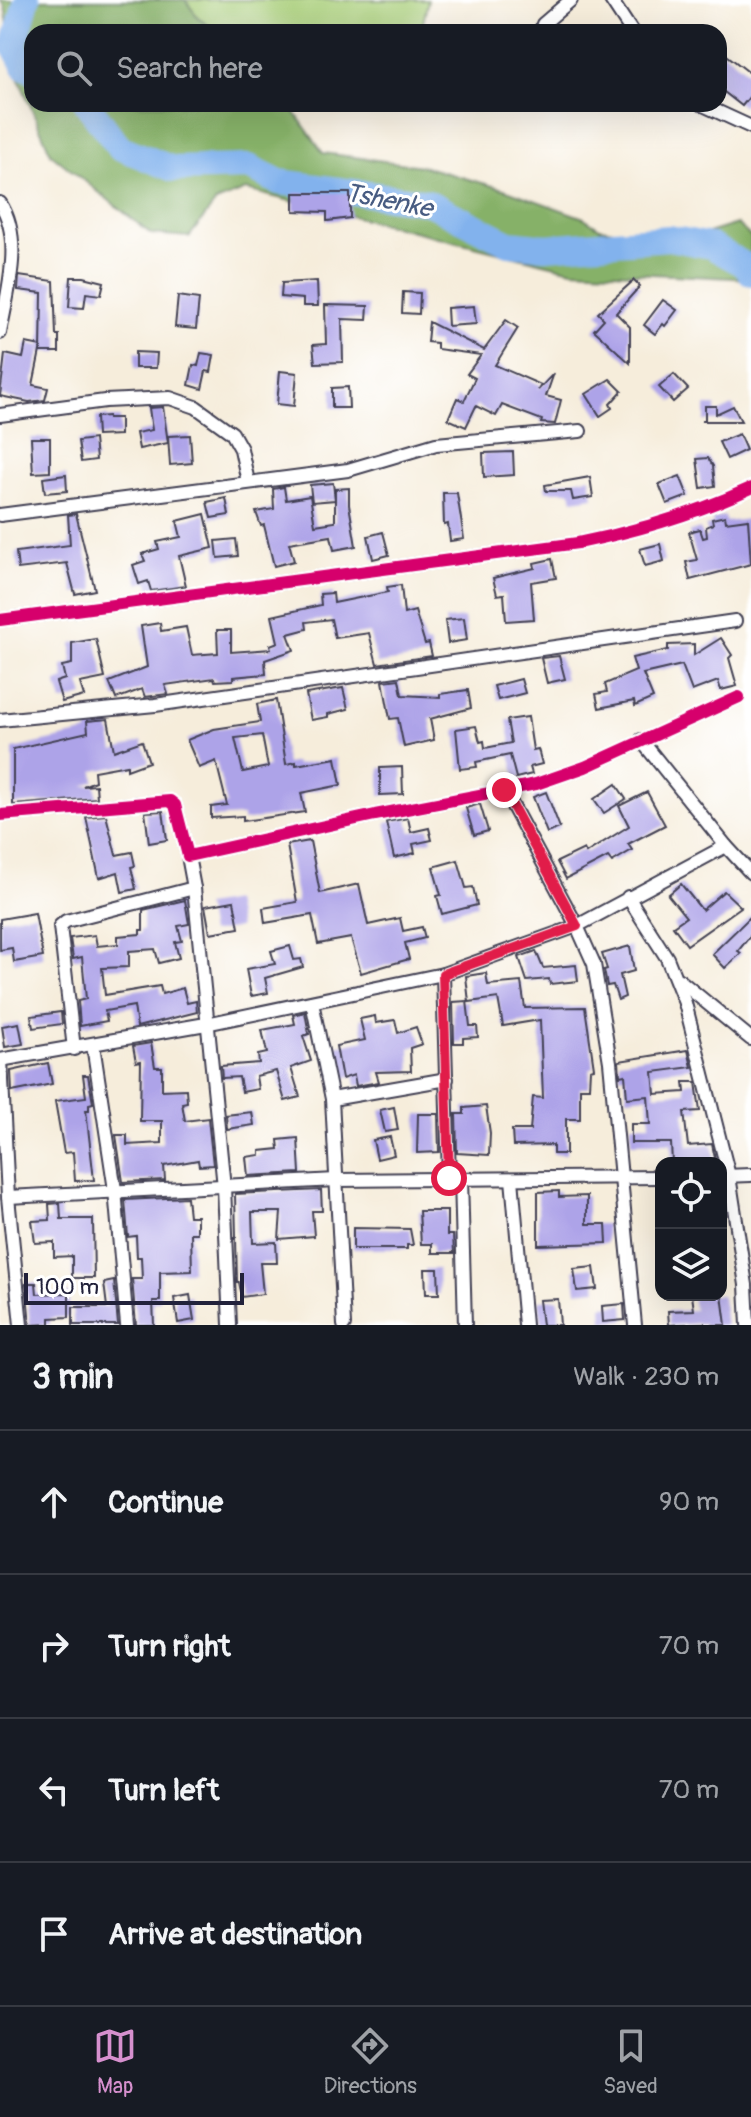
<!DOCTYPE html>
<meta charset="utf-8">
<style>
body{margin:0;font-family:Pangolin,sans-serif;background:#242831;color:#f1f3f6}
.controls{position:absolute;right:24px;bottom:24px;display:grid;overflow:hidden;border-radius:16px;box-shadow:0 8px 32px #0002}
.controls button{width:72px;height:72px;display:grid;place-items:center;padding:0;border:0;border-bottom:2px solid #363941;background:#171b24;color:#f1f3f6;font:40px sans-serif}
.scale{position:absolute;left:24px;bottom:20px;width:220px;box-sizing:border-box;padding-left:8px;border:4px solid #22223b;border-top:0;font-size:22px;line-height:28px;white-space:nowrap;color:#22223b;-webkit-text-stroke:6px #fff;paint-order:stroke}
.stop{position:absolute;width:24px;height:24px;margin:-18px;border:6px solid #e11d48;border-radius:50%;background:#fff}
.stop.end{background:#e11d48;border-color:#fff;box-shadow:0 2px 8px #0008}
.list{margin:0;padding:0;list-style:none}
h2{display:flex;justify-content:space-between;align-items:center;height:104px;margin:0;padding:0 32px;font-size:34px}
h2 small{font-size:26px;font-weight:400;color:#9ea1a6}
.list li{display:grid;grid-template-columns:52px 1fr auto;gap:24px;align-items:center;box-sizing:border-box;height:144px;padding:0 32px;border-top:2px solid #363941}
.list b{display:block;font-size:30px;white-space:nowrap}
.list em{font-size:26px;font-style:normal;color:#9ea1a6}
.icon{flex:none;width:44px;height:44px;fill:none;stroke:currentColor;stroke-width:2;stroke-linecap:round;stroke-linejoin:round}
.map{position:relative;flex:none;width:751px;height:1325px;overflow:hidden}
.search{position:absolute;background:#171b24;box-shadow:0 8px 32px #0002;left:24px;right:24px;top:24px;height:88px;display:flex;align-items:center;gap:20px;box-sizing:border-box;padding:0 28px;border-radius:24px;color:#9ea1a6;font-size:30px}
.sheet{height:680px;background:#171b24}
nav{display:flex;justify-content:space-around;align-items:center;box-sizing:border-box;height:112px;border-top:2px solid #363941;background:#171b24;font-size:22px;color:#9ea1a6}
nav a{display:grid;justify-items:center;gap:4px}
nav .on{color:#d690ce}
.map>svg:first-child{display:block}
.green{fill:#a8ce78;stroke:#65785a;stroke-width:2}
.forest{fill:#86b168;stroke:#546a52;stroke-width:2}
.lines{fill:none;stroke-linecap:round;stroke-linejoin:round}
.river{stroke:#82b2ed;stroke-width:26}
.building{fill:#ada3e8;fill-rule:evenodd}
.minor-casing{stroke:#424053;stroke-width:16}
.minor{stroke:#fff;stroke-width:12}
.cycleway-casing{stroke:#fff;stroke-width:17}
.cycleway{stroke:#d6006c;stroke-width:12}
.route{stroke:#e11d48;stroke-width:10}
.labels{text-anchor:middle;stroke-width:6;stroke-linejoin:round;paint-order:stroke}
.water-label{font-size:26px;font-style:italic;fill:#485c82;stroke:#fff}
</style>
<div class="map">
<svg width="751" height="1325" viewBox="0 0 751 1325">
<rect width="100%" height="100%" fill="#fff"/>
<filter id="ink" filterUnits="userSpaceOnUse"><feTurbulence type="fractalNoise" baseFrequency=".0125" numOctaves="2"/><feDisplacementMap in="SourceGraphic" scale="16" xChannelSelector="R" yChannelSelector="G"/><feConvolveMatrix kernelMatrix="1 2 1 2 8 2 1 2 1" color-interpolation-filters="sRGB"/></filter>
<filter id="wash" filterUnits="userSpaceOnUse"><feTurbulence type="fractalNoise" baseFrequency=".006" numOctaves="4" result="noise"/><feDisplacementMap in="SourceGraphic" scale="32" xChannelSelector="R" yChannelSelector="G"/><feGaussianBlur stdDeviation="1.8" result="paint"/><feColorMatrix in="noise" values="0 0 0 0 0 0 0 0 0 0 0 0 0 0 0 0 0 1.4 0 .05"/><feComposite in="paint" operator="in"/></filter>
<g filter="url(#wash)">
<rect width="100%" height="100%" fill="#f6eddb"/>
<polygon class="green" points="185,0 428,0 421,32 219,32 199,19"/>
<polygon class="forest" points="0,0 185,0 199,19 219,32 32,32 32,104 289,104 323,153 422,166 504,189 584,218 600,228 620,231 698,236 737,224 751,237 751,279 572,270 246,190 216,202 189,237 151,234 51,154 16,72 5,7"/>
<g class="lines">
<g class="river">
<polyline points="27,0 14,46 25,67 32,70"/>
<polyline points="87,104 119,147 173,169 249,167 279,182 427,202 509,243 546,247 669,238 711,246 745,265 751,273"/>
</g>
</g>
<g id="blocks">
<g class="building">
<polygon points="719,49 751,74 751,95 742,106 719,88"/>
<polygon points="294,193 350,193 350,218 327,221 327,212 294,211"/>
<polygon points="19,276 54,281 56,335 59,335 59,352 41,352 42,293 18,290"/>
<polygon points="71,277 84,277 104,282 101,295 86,293 84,308 69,307"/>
<polygon points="634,280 640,286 616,313 630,327 630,363 594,330 604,319 598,313"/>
<polygon points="317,281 318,306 303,306 303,299 281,297 282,283"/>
<polygon points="403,292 420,293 419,314 402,313"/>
<polygon points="178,296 199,299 196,329 175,327"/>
<polygon points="663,300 677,310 665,326 663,324 655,334 644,325"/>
<polygon points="325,305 368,306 367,320 342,319 343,362 315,363 313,345 326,344"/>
<polygon points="474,306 476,324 448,326 447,308"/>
<polygon points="506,320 518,328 495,365 541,385 538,390 554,373 546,396 561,400 555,424 541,423 542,420 502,405 496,416 476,406 466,427 448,419 457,398 464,401 475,378 467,374 481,355 437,349 437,343 427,342 429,322 484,350"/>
<polygon points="26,343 41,346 33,385 48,388 45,400 29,402 0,396 5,354 23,358"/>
<polygon points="135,352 157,353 156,368 135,368"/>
<polygon points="201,353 214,355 211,372 206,371 202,389 189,385 193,365 198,366"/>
<polygon points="280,371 297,373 294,406 277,404"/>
<polygon points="674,374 688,389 673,402 659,387"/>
<polygon points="610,379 622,391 610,404 612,408 600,416 586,394"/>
<polygon points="348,387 349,408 332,408 332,388"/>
<polygon points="705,406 716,406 716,414 733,406 741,421 702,421 705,420"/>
<polygon points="163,407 168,443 139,449 136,433 152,430 149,408"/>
<polygon points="108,416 108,418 120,418 120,435 97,436 96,417"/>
<polygon points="739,434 746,450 727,459 719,442"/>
<polygon points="190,435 192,463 170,465 168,436"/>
<polygon points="31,438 50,438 50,472 33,473"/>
<polygon points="94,439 96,460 81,462 78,441"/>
<polygon points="513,452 514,475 484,477 483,453"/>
<polygon points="708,458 713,466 715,486 701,488 697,459"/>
<polygon points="66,475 67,491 45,493 43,478"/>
<polygon points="680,476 688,496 667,504 659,484"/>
<polygon points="590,477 593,497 573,500 571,491 546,491 545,485"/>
<polygon points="333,483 335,500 312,502 310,485"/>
<polygon points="284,487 286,500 310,496 315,525 335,522 335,489 349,488 349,505 356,546 334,550 331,536 289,543 294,561 274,566 264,525 261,526 256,512 274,509 273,489"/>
<polygon points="443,493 457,493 464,539 450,541 448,524 444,525"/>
<polygon points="226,498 229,515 211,518 207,502"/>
<polygon points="76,514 95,590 75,594 67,563 18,569 16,552 70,545 68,515"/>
<polygon points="205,514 213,548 179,556 186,586 151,591 148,581 139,584 133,565 145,561 142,554 159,549 157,542 181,537 177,521"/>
<polygon points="725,516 726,522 748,519 751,564 690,580 686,562 697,560 689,532 700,529 703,538 707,537 706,527 713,524 712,519"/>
<polygon points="383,532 389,555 373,559 368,536"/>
<polygon points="236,539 238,556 218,558 216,541"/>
<polygon points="660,544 664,561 645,566 640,549"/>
<polygon points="552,559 556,578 531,582 534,619 506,621 504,594 497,595 493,578 535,568 534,563"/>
<polygon points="401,585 404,614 415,611 425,644 429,643 432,656 377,664 369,633 335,638 331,619 306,622 307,629 288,634 294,650 265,660 266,674 233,677 233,680 215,681 214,678 165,685 168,694 145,697 142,689 116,699 109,682 147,667 141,626 160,623 161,631 186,627 192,655 218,653 217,630 231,630 231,652 271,649 270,645 278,642 272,616 321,605 320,594 333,593 334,603 388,592 387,587"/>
<polygon points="464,618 467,640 448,643 445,620"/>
<polygon points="721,638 732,655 729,658 737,686 721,690 718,681 692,691 682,665 643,674 653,698 635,706 634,701 599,708 596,694 607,692 605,684 636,671 632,658 668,650 668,645 694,644 694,655"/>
<polygon points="96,639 105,678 80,683 84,696 62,702 56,682 65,679 62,666 72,664 72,643"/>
<polygon points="559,656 565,679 547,683 541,658"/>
<polygon points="399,679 402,695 440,697 440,694 468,690 471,708 430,719 434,740 404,747 398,718 390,719 383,681"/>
<polygon points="521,679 525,693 498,700 494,686"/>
<polygon points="343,688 348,709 328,714 328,717 311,720 306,694"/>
<path d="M276,700L286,764L296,762V765L336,758L341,785L301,793L305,812L243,821V816L211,818V807L227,805L216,761L199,768L187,740L214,729L260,722L257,704ZM262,735L268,767L243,772L235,738Z"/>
<polygon points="528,717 533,750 538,749 542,764 530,767 532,774 516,778 510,755 476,762 477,767 460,769 456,729 476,726 480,742 484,741 485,748 511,743 507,720"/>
<polygon points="108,719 114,751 142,741 149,762 127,770 127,765 94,771 95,781 83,786 96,785 97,798 13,805 13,749 88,732 87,721"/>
<polygon points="402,767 403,794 380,795 380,768"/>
<polygon points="616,784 626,799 604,813 594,799"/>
<polygon points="546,792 560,828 547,833 533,797"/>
<polygon points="647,792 665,825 628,844 632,850 612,862 608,857 566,879 557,862 584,849 586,853 629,826 619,806"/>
<polygon points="480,804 488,831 474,835 466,808"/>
<polygon points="163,811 167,840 149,843 145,812"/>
<polygon points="106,815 116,855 132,852 135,866 131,867 136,889 122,892 118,872 99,878 86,817"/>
<polygon points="408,818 411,832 429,828 432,840 413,844 415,853 394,858 386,822"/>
<polygon points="310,841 320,893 359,884 368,925 400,918 403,931 422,927 425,938 405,943 409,959 361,973 351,938 318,944 312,915 265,923 263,908 297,902 287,845"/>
<polygon points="458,860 466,888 473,887 477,905 442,914 437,896 441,895 433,867"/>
<polygon points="681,884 702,910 724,891 741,907 687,945 673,926 686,917 668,895"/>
<polygon points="185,900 189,924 178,926 182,941 175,942 179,958 159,963 155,949 129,951 129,967 102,968 105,995 160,986 162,994 183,988 187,1003 196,1001 197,1012 137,1027 134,1006 105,1011 107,1021 80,1026 78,1001 86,999 82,957 73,959 70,938 95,935 97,946 118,944 118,936 140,934 140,930 143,930 143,910"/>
<polygon points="234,901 239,928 210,933 205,906"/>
<polygon points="35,913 43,957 14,962 12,948 0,950 0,919"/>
<polygon points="751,916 751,935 738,951 741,953 725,968 712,954"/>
<polygon points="290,946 294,960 301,959 303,967 265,978 268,993 251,996 246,969 275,964 271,951"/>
<polygon points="630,946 634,971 620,975 625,997 618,1000 613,985 607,986 604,970 607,969 602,954"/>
<polygon points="536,951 543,968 576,965 578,981 550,984 549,979 527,981 519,957"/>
<polygon points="486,973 488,985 521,982 525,1008 585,1007 594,1068 590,1069 589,1088 580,1088 580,1119 566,1119 566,1154 553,1154 553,1145 513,1146 512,1130 530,1130 533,1097 543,1098 540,1020 503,1026 498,998 469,1002 466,976"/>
<polygon points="467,1001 470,1026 477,1026 478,1037 463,1038 463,1043 454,1043 453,1002"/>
<polygon points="61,1012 62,1024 33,1028 31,1016"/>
<polygon points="305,1012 309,1034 303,1036 311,1061 291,1068 300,1097 285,1101 276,1071 256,1076 258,1089 242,1092 239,1077 222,1078 221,1066 259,1063 258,1055 267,1053 262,1030 295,1024 293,1015"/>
<polygon points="375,1016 376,1023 395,1020 398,1033 416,1027 422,1044 410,1048 411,1071 376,1072 379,1082 356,1086 354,1075 342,1079 336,1046 365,1040 360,1019"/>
<polygon points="19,1023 23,1044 5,1047 2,1026"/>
<polygon points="151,1043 155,1067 162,1067 162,1090 186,1089 187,1102 182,1103 185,1121 208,1118 213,1165 199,1166 198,1160 164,1166 165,1180 123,1182 116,1135 127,1135 127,1145 162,1143 162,1121 140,1121 141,1061 136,1062 133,1046"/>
<polygon points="688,1050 692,1067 653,1072 655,1094 685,1092 684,1082 696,1082 700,1111 684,1112 688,1146 712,1144 716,1163 672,1163 671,1143 631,1143 631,1124 650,1124 648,1096 627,1098 625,1075 620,1076 619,1061"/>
<polygon points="48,1063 52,1084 12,1092 11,1071"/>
<polygon points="83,1075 88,1075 93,1103 89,1104 89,1110 86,1110 94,1180 75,1181 73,1152 64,1153 55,1101 86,1097"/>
<polygon points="486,1106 490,1133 489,1155 457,1153 456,1114 464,1114 464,1108"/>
<polygon points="394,1107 398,1130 385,1132 380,1110"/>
<polygon points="252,1112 254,1125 227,1129 226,1115"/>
<polygon points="418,1114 438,1114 439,1152 417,1153"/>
<polygon points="390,1137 394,1155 377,1159 373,1140"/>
<polygon points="298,1138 300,1173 248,1176 246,1157 260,1155 260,1151 279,1149 278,1140"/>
<polygon points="321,1190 322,1211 312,1211 314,1236 279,1239 281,1212 252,1212 253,1243 276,1242 277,1263 260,1263 263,1294 242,1297 239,1282 237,1282 235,1194"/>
<polygon points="559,1191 559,1197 587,1196 587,1224 606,1224 607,1243 538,1245 538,1192"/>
<polygon points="187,1197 189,1216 197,1216 197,1233 191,1233 192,1271 160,1272 160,1301 153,1301 154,1325 136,1325 132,1279 142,1279 141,1257 137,1257 136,1236 128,1237 125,1200"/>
<polygon points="60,1203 61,1219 93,1219 94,1278 72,1278 72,1256 54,1257 54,1242 35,1243 32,1221 50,1220 49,1204"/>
<polygon points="419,1211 447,1211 447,1235 453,1235 454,1253 432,1253 432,1244 421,1244"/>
<polygon points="353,1228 410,1229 413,1245 407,1245 407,1249 353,1249"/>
<polygon points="594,1267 597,1289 577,1291 574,1269"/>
<polygon points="425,1269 438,1269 439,1294 426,1294"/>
<polygon points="114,1281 118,1325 73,1325 73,1307 107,1307 104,1283"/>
<polygon points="26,1283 36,1283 37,1294 69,1293 69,1317 50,1318 50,1324 30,1325"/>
<polygon points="190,1295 194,1320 178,1323 174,1298"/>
<polygon points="692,1295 722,1295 726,1325 704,1325 704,1323 669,1325 668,1311 694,1310"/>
<polygon points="558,1299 560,1325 542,1325 539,1300"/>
<polygon points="624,1304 625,1320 603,1322 602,1306"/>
</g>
</g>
</g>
<g filter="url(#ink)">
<use href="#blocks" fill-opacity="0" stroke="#424053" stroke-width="2"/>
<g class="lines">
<defs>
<g id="minor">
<polyline points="611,0 632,32"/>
<polyline points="541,32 543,24 571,0"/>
<polyline points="701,104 751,127"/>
<path d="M0,203C24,240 7,293 0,333"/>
<polyline points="0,415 105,401 170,398 196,407 232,433 241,449 248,482"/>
<polyline points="0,515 348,470 436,444 580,431"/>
<path d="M0,620L578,543C638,531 695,514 751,488"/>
<polyline points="0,720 155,705 735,621"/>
<polyline points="641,740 726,846 751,873"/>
<polyline points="504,790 577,926 594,964 610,1062 635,1325"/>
<polyline points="0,815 170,801 175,805 188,856 375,815 536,784 585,767 739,697"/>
<polyline points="188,856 194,888 224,1187 230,1325"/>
<polyline points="628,897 667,958 685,1003 729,1176 746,1285 748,1325"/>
<polyline points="443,974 449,1178"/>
<polyline points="679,980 751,1039"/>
<polyline points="312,1002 332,1099 344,1325"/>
<polyline points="93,1045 115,1190 127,1325"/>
<polyline points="74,1049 60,926 66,921 194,888"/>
<polyline points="0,1060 206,1024 443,974 577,926 726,846"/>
<polyline points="1,1060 8,1197 21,1325"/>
<polyline points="332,1099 447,1079"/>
<polyline points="724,1176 751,1175"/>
<polyline points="461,1178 465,1325"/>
<polyline points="512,1179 525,1325"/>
<polyline points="8,1197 336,1180 661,1177"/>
</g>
</defs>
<use href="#minor" class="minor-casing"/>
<use href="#minor" class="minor"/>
<defs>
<g id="cycleway">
<path d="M0,620L578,543C638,531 695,514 751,488"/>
<polyline points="0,815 170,801 175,805 188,856 375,815 536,784 585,767 739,697"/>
</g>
</defs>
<use href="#cycleway" class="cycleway-casing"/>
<use href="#cycleway" class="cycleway"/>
</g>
</g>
<g class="lines" filter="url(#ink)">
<polyline class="route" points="449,1178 443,974 577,926 504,790"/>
</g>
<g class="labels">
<g class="water-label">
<text transform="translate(389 200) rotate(11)" y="9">Tshenke</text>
</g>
</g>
</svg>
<div class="controls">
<button><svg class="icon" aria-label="locate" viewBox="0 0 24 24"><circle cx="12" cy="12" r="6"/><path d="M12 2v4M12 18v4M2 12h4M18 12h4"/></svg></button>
<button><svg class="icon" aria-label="layers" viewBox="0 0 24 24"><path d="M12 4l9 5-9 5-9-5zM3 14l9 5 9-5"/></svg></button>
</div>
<div class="scale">100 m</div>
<div class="stop" style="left:449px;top:1178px"></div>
<div class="stop end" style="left:504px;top:790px"></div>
<div class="search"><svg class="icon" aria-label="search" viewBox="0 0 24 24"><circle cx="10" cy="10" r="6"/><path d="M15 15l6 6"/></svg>Search here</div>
</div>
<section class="sheet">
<h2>3 min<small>Walk · 230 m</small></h2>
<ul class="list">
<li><svg class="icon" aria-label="ahead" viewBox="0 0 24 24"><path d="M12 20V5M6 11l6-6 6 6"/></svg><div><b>Continue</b></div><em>90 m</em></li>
<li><svg class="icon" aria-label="right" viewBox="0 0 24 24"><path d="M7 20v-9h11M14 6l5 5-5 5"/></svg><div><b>Turn right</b></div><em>70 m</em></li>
<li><svg class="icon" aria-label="left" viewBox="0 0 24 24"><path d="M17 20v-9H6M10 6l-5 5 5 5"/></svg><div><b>Turn left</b></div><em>70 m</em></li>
<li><svg class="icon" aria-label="arrive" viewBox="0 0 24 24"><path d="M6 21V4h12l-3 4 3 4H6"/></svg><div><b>Arrive at destination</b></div></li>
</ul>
</section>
<nav>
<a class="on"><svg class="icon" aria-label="map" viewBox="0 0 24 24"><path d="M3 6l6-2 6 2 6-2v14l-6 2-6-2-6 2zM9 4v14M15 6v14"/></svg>Map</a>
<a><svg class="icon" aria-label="directions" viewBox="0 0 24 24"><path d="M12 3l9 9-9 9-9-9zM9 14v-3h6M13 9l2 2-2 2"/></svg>Directions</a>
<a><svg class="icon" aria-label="saved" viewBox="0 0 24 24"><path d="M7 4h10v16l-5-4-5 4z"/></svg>Saved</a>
</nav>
